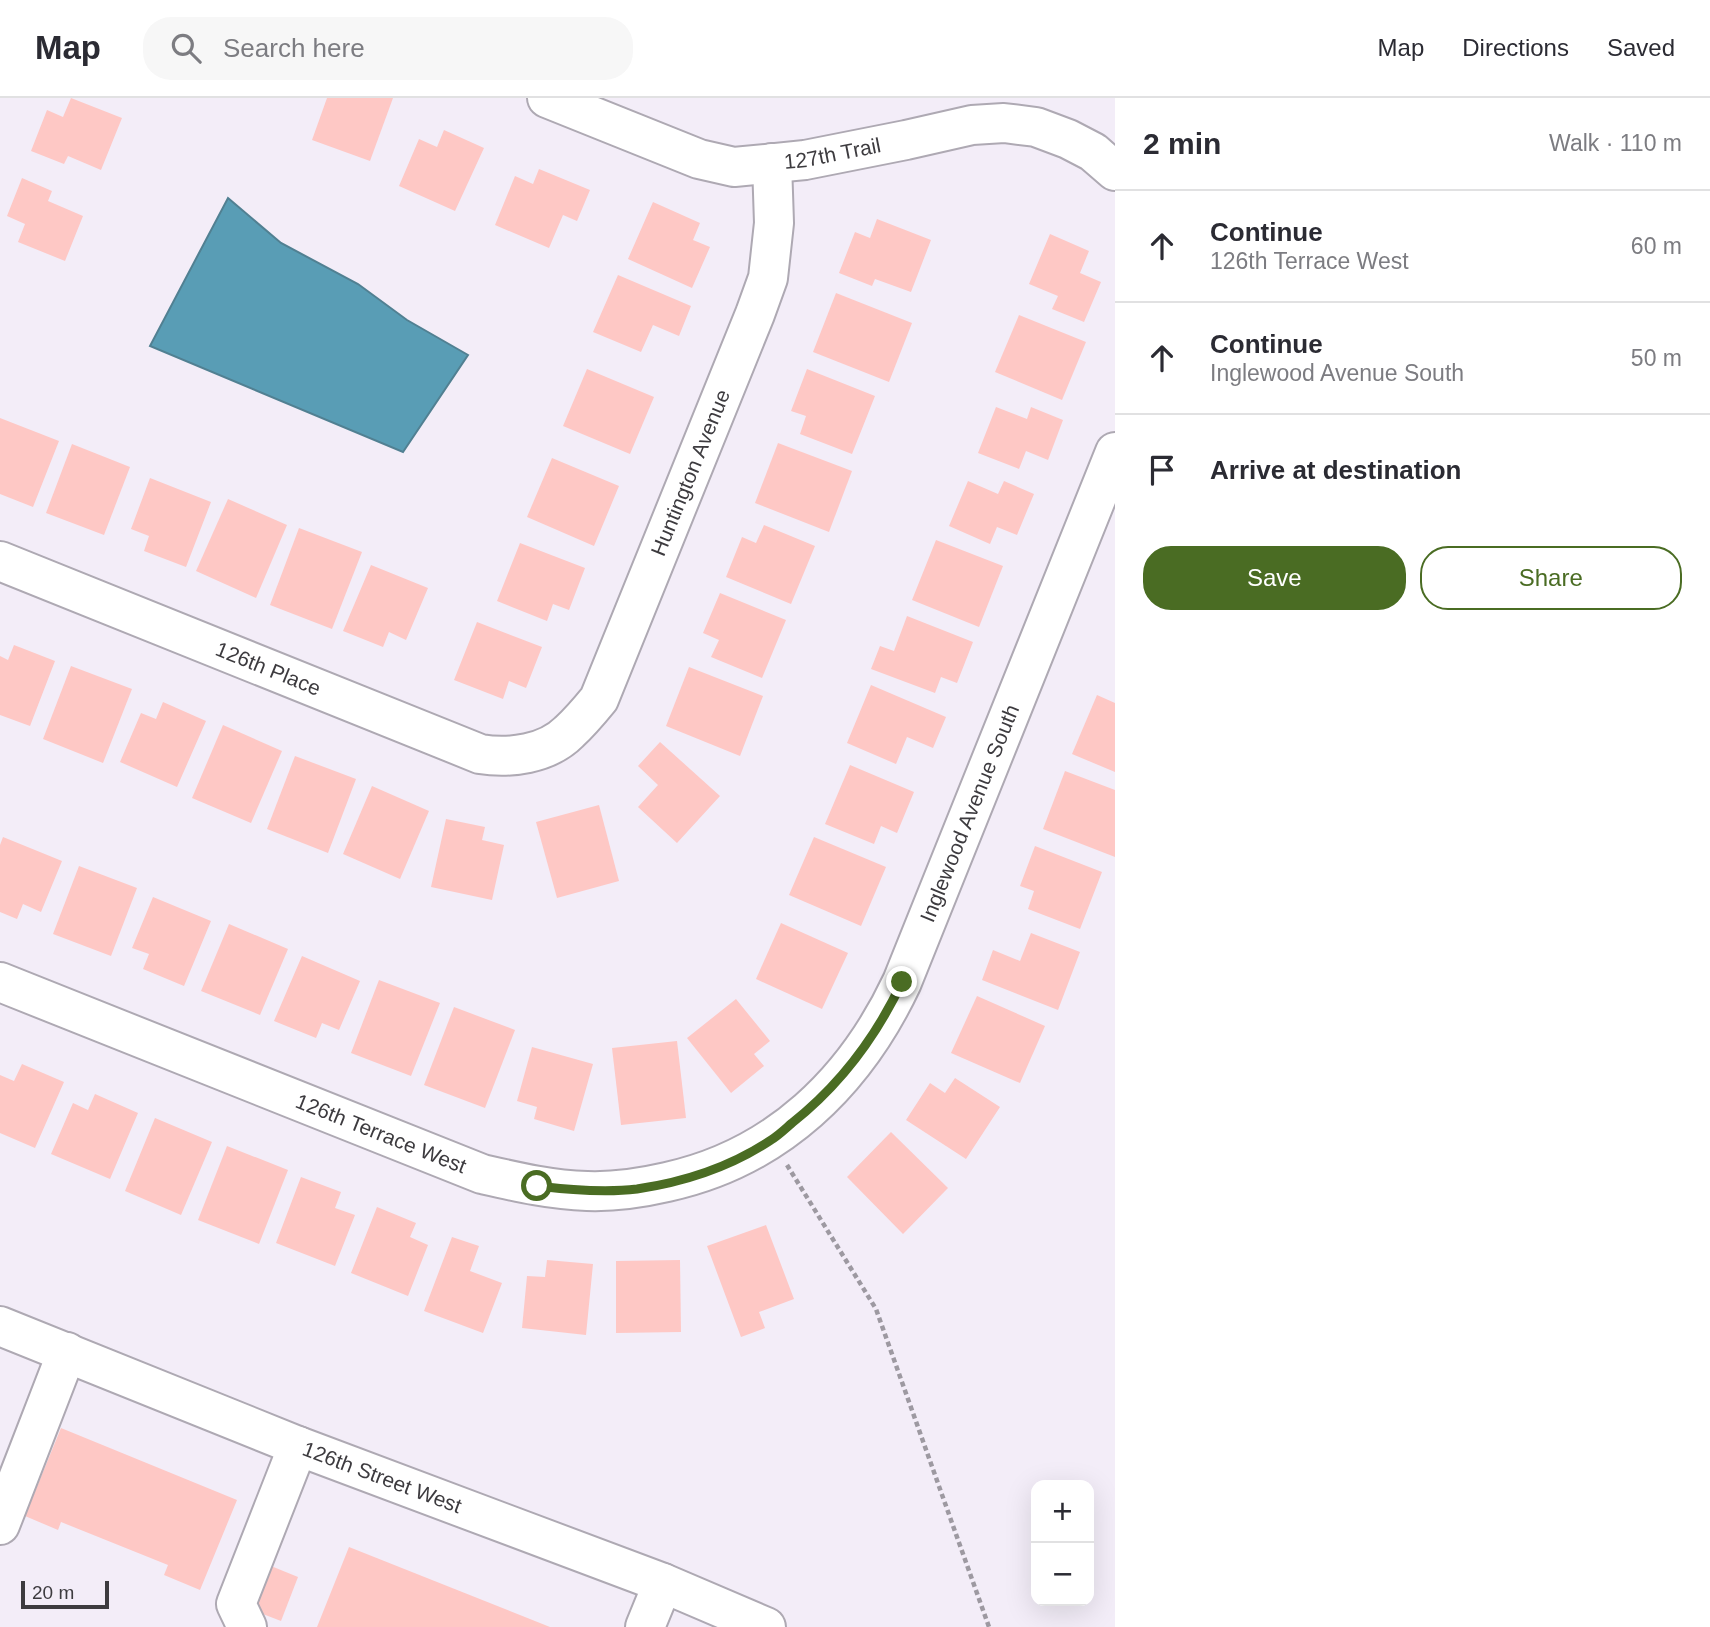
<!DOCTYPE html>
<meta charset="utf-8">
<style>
body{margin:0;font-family:Arial,sans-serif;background:#f7f7f7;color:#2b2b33}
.controls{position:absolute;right:21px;bottom:21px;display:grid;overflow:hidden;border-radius:14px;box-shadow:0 7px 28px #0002}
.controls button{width:63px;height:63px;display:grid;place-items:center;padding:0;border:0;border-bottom:2px solid #e1e1e2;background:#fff;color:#2b2b33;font:35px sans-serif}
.scale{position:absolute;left:21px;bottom:18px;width:88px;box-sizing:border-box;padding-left:7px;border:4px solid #3d3b3f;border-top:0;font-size:19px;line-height:24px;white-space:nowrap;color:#3d3b3f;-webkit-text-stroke:5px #f3edf8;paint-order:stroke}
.stop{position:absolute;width:21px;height:21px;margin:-16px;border:5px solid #4a6c23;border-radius:50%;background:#fff}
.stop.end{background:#4a6c23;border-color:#fff;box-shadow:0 2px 7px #0008}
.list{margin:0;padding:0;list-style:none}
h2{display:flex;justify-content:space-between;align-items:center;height:91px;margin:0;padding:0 28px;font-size:30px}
h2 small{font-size:23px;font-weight:400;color:#7c7c81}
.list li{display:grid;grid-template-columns:46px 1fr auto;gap:21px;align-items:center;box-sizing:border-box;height:112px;padding:0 28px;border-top:2px solid #e1e1e2}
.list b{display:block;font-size:26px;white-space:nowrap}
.list p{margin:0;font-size:23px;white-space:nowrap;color:#7c7c81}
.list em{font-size:23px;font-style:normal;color:#7c7c81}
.actions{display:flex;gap:14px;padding:21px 28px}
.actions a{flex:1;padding:16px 0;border:2px solid #4a6c23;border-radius:28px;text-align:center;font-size:24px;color:#4a6c23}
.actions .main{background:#4a6c23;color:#fff}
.icon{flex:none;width:38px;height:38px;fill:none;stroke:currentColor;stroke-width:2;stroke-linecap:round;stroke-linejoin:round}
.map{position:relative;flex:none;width:1115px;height:1529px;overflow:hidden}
header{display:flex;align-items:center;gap:42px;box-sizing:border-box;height:98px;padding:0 35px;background:#fff;border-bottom:2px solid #e1e1e2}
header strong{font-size:33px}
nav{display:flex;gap:38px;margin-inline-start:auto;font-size:24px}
.search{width:490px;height:63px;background:#f7f7f7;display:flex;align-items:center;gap:18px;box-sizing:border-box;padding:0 24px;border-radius:28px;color:#7c7c81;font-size:26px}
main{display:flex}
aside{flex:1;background:#fff}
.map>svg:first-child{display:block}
.water{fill:#599db5;stroke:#518092;stroke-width:2}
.building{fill:#fec8c5}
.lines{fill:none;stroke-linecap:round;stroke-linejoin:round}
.minor-casing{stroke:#aea9b3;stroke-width:42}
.path{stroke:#9d99a1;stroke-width:4.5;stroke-dasharray:5 3.5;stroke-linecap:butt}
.minor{stroke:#fff;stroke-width:38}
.route{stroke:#4a6c23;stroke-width:9}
.labels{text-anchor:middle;stroke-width:5;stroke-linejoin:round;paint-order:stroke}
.street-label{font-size:21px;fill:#3d3b3f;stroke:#f3edf8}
</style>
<header>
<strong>Map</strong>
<div class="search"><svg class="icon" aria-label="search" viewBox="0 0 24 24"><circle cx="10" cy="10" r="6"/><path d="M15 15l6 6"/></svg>Search here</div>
<nav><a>Map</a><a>Directions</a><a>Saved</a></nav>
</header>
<main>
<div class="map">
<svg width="1115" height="1529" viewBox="0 0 1115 1529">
<rect width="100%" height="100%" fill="#f3edf8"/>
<polygon class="water" points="228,100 281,145 358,186 407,222 468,257 403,354 150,248"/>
<g class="building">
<polygon points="71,0 122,20 101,72 68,58 64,66 31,53 47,12 63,19"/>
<polygon points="327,0 393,0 370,63 312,42"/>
<polygon points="444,32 484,50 455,113 399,88 419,41 437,49"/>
<polygon points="539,71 590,92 577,123 563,117 549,150 495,127 515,78 533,86"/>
<polygon points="22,80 52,93 48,103 83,118 65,163 18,144 25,126 7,118"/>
<polygon points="653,104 700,125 693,142 710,149 692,190 628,161"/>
<polygon points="877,121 931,142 911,194 875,181 872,188 839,175 855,134 870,140"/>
<polygon points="1050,136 1089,153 1080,175 1101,184 1084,224 1052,211 1058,198 1029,186"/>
<polygon points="618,177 691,208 679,238 653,227 641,254 593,234"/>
<polygon points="836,195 912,225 889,284 813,254"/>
<polygon points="1019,217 1086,244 1062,302 995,274"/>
<polygon points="587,271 654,299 630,356 563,328"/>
<polygon points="807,271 875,298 852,356 800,336 806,318 791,313"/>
<polygon points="996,309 1027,321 1031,309 1063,322 1048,362 1026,353 1019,371 978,355"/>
<polygon points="0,320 59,343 33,409 0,396"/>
<polygon points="778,345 852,373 829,434 755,405"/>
<polygon points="72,346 130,369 104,437 46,415"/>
<polygon points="552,360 619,388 594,448 527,419"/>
<polygon points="150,380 211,404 186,469 144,453 149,438 131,431"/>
<polygon points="968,383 998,396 1004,383 1034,396 1017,437 997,429 990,446 949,428"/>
<polygon points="228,401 287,427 256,500 196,473"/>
<polygon points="764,427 815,448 791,506 726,479 742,439 756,445"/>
<polygon points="299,430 362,454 332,531 270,507"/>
<polygon points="936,442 1003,468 979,529 912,502"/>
<polygon points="520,445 585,470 569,512 553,506 547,523 497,503"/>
<polygon points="371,467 428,490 406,542 389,534 383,549 343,533"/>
<polygon points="720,495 786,522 762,580 711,559 719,542 703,535"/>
<polygon points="907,518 973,544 957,585 941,579 935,595 871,571 880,548 894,553"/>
<polygon points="477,524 542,549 526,590 509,583 503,601 454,582"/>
<polygon points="14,547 55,563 30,628 0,617 0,558 8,562"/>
<polygon points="71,568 132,591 103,665 43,641"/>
<polygon points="689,569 763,598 740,658 666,628"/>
<polygon points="871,587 946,619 933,650 907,639 896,666 847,645"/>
<polygon points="1097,597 1115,605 1115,674 1072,656"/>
<polygon points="163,604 206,623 177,689 120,664 141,615 156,621"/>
<polygon points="223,627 282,653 251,725 192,700"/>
<polygon points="660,644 720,698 677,745 638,709 658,687 638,668"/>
<polygon points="295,658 356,681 328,755 267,731"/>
<polygon points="850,667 914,694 897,735 881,728 874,746 825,726"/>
<polygon points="1065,673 1115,692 1115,759 1043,731"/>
<polygon points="372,688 429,713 400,781 343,756"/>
<polygon points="599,707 619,783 557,800 536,724"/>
<polygon points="446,721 485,729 482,742 504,747 492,802 431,789"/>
<polygon points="3,739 62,763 41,814 23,806 17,821 0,814 0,747"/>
<polygon points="814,739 886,769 861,828 789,797"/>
<polygon points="1035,748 1102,774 1080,831 1028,811 1034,793 1020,788"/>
<polygon points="79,768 137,790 111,858 53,836"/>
<polygon points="153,799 211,823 184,888 143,871 149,856 132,850"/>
<polygon points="781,825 848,855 822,911 756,881"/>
<polygon points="229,826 288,851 260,917 201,893"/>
<polygon points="1031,835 1080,854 1058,912 982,882 993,852 1020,863"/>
<polygon points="302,858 360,883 339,932 322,925 316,940 274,923"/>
<polygon points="379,882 440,905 411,978 351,955"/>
<polygon points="977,898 1045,928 1020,985 951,955"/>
<polygon points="736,901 770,943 754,956 764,968 731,995 687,940"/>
<polygon points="454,909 515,932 485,1010 424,987"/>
<polygon points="677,943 686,1020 621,1027 612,950"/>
<polygon points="532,949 593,966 574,1033 534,1021 537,1009 517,1003"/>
<polygon points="22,966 64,984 35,1050 0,1035 0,977 14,983"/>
<polygon points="955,980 1000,1009 966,1061 906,1022 930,985 945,995"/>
<polygon points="95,996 138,1015 110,1081 51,1056 73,1005 88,1012"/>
<polygon points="155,1020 212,1044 181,1117 125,1093"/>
<polygon points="891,1034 948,1090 903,1136 847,1079"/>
<polygon points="227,1048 288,1072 259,1146 198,1122"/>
<polygon points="301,1079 341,1094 335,1110 355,1117 335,1168 276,1145"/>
<polygon points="377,1109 416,1125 410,1139 428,1147 408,1198 351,1175"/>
<polygon points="766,1127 794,1201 759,1214 765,1230 741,1239 707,1148"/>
<polygon points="452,1139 479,1148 470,1173 502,1185 483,1235 424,1213"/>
<polygon points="547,1162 593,1166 586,1237 522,1230 527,1178 545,1179"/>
<polygon points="680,1162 681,1234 616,1235 616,1163"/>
<polygon points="61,1330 237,1402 200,1492 164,1477 168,1467 61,1424 58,1432 25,1418"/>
<polygon points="349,1449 550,1529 317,1529"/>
<polygon points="271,1468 298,1479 281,1523 255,1513"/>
</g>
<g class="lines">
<defs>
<g id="minor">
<path id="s1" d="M547,0L699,61L734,69L805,62L906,42L972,27L1004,25L1036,29L1068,41L1093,54L1115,73"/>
<path id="s2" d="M0,463L480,656C510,661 547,656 569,634C580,624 590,612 599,601L755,216L768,180L774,125L772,65"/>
<path id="s3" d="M0,884L482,1076C517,1084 551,1092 587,1093C614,1094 641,1090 667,1084C777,1060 855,984 902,884L1115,354"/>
<path id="s4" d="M0,1228L298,1348L663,1485L766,1529"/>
<polyline points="0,1427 67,1254"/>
<polyline points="247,1529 236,1506 298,1348"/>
<polyline points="645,1529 663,1485"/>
</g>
</defs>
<use href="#minor" class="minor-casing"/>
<polyline class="path" points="787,1067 876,1211 989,1529"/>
<use href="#minor" class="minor"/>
</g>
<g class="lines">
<path class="route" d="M537,1088C570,1092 604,1095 637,1091C684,1084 732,1068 771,1042C779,1037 785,1031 792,1025C840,987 876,939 902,884"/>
</g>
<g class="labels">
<g class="street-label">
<text dy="7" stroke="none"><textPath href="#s1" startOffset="299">127th Trail</textPath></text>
<text dy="7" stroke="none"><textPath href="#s2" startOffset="901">Huntington Avenue</textPath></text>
<text dy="7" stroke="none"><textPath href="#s2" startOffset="289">126th Place</textPath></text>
<text dy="7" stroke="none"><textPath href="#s3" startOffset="1208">Inglewood Avenue South</textPath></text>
<text dy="7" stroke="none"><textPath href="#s3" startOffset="410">126th Terrace West</textPath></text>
<text dy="7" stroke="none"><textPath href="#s4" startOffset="411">126th Street West</textPath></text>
</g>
</g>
</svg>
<div class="controls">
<button>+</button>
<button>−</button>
</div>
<div class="scale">20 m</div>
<div class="stop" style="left:537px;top:1088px"></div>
<div class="stop end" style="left:902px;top:884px"></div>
</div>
<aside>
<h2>2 min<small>Walk · 110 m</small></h2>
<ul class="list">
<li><svg class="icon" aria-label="ahead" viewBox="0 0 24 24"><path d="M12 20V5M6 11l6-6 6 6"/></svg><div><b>Continue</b><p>126th Terrace West</p></div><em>60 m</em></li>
<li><svg class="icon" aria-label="ahead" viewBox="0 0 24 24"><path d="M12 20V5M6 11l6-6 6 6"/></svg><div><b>Continue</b><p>Inglewood Avenue South</p></div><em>50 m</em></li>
<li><svg class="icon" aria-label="arrive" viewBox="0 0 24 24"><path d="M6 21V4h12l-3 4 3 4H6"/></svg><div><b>Arrive at destination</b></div></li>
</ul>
<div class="actions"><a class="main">Save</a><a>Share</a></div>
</aside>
</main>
